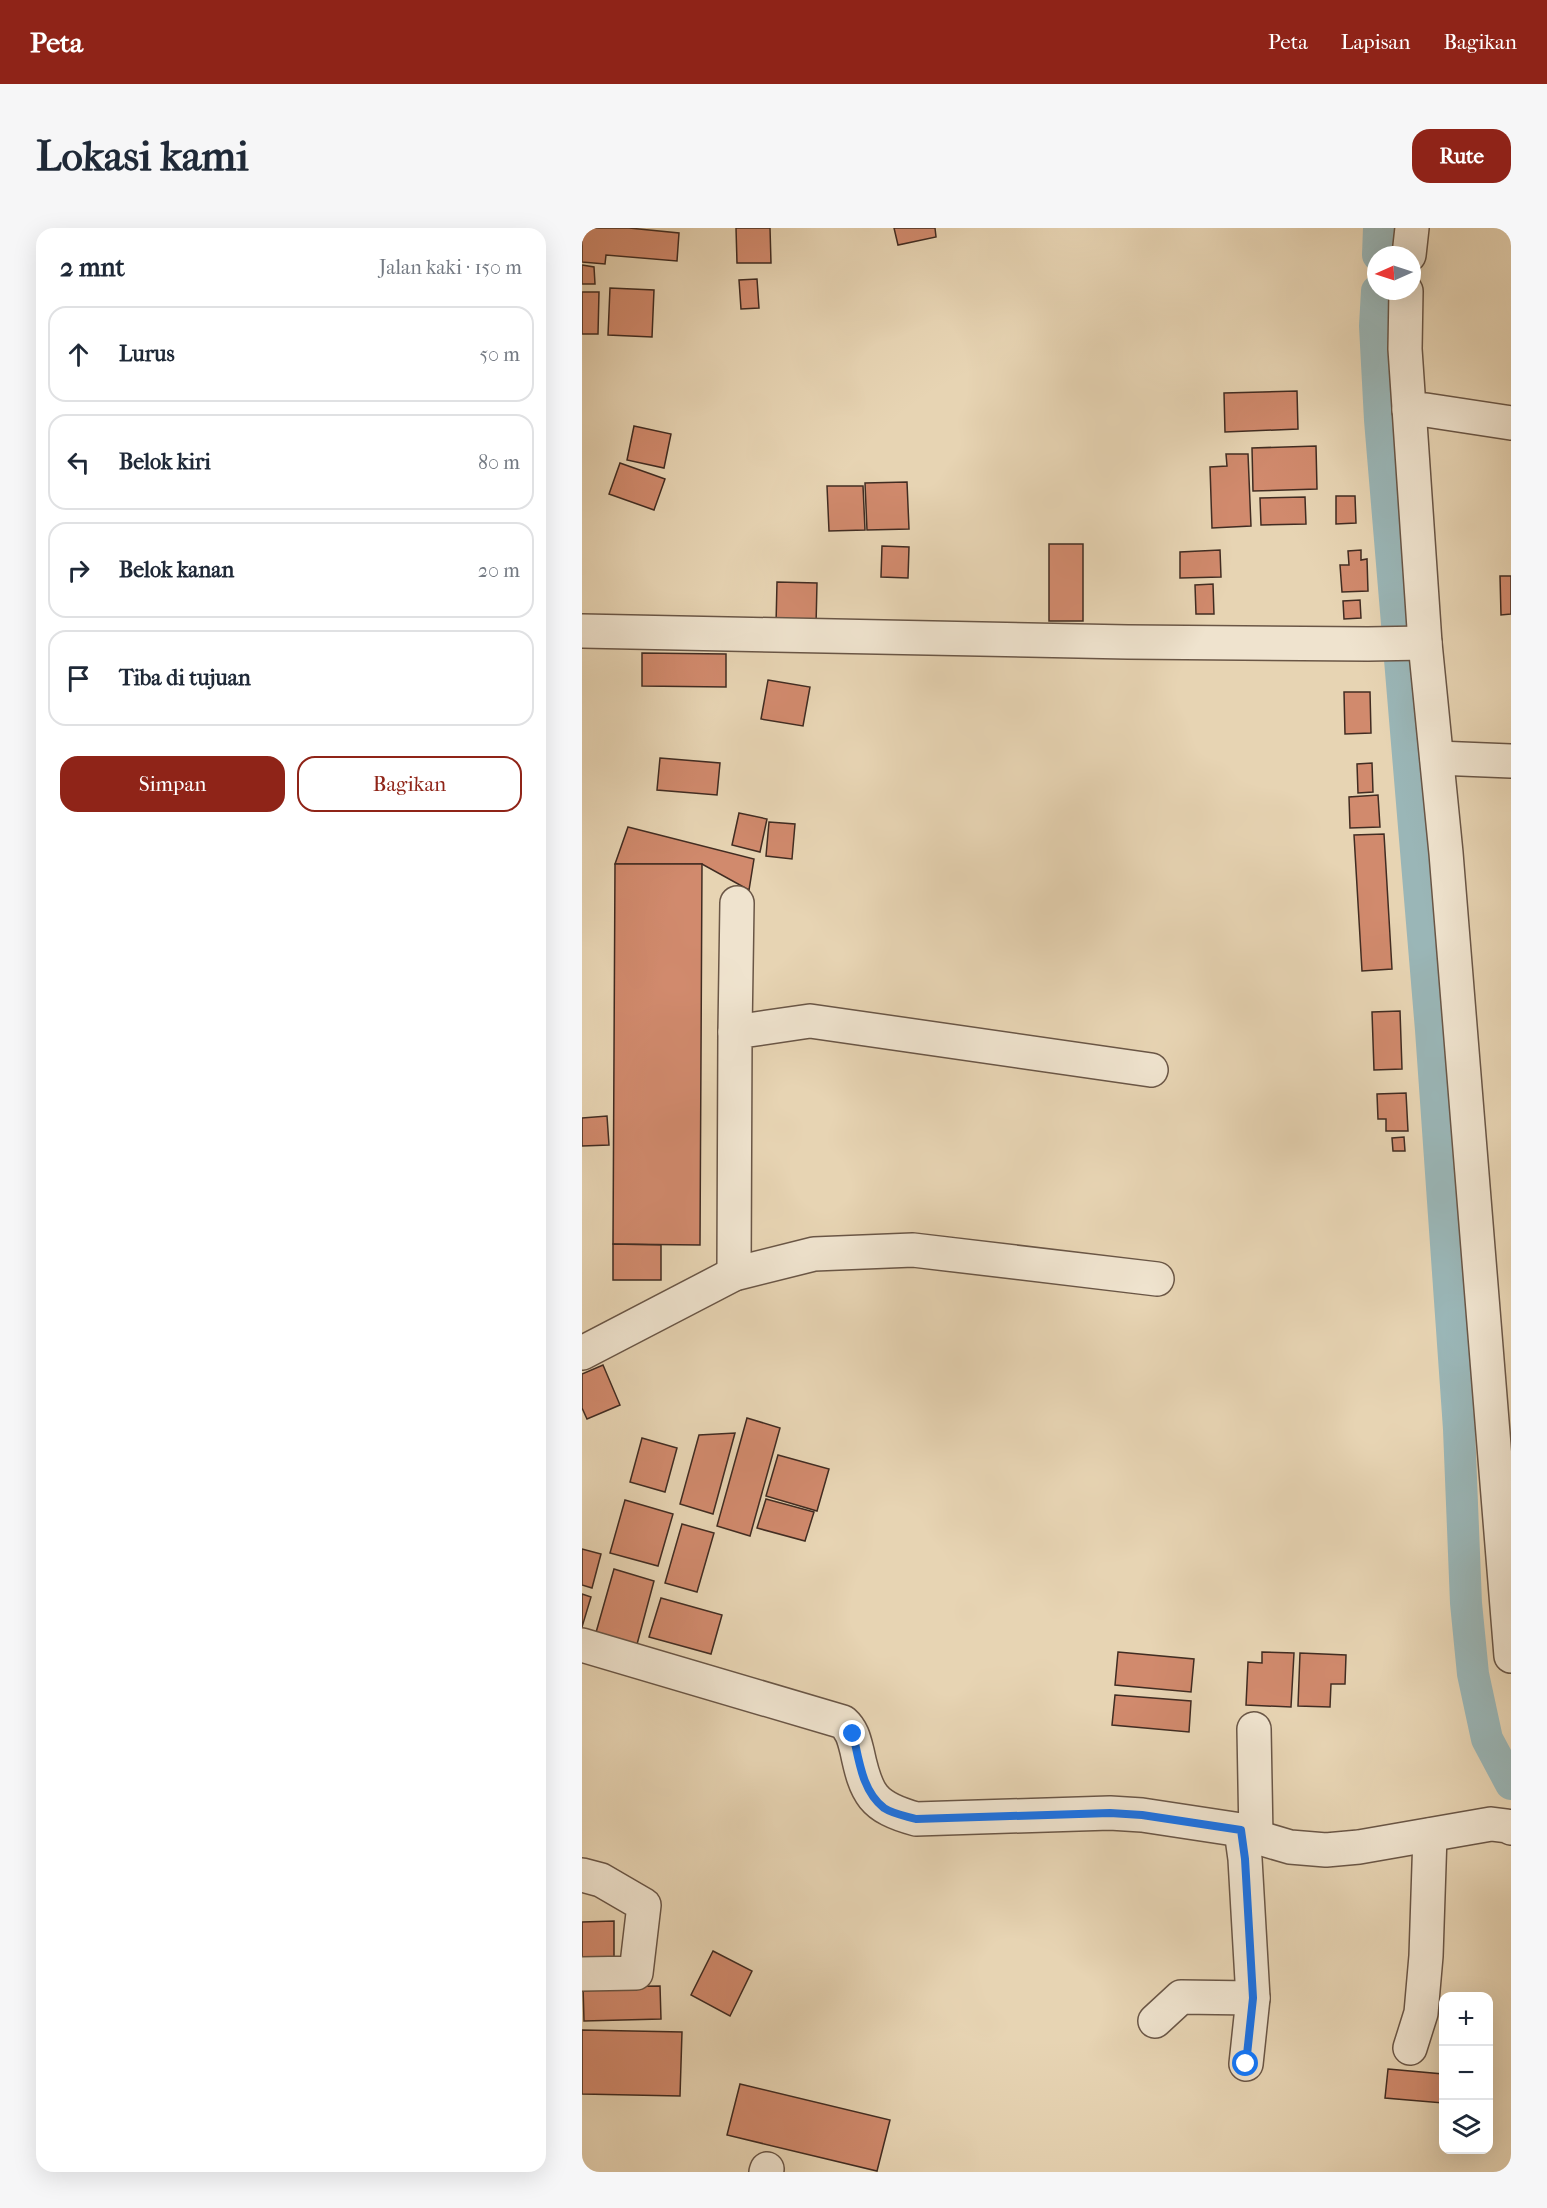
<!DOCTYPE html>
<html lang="id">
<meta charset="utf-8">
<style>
body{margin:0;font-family:"IM FELL French Canon",serif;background:#f6f6f7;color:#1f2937}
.controls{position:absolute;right:18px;bottom:18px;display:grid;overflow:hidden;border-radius:12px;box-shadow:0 6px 24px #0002}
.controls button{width:54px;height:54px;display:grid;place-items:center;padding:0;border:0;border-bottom:2px solid #e0e1e3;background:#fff;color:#1f2937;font:30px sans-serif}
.compass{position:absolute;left:785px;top:18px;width:54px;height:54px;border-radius:50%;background:#fff;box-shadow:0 6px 24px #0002;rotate:267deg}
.stop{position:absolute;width:18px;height:18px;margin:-14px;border:4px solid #1a73e8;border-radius:50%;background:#fff}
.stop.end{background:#1a73e8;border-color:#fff;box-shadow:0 2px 6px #0008}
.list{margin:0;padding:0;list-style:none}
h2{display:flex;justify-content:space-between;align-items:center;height:78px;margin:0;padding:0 24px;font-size:26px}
h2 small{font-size:20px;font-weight:400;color:#747a83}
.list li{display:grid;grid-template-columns:39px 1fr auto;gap:18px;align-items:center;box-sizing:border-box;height:96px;margin:0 12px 12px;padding:0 12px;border:2px solid #e0e1e3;border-radius:18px}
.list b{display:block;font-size:22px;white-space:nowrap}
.list em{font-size:20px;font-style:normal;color:#747a83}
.actions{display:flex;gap:12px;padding:18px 24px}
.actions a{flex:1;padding:14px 0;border:2px solid #8f2418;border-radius:18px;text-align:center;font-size:21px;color:#8f2418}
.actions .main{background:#8f2418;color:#fff}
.icon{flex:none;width:33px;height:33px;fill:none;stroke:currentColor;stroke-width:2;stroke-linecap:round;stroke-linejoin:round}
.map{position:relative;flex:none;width:929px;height:1944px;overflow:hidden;border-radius:18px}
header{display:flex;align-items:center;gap:36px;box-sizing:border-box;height:84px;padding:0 30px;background:#8f2418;color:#fff}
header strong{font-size:28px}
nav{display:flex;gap:33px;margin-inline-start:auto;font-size:21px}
.intro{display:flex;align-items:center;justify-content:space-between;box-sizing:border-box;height:144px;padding:0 36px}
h1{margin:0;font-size:42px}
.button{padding:15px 27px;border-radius:18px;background:#8f2418;color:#fff;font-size:21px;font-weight:700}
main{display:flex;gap:36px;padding:0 36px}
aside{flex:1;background:#fff;border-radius:18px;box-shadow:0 6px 24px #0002}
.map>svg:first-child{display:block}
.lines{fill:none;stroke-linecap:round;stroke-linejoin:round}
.canal{stroke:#9ab6b7;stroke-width:32}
.building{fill:#d18a6d;stroke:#412c22;stroke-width:1.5}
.minor-casing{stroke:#6a5646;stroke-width:36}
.minor{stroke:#efe3ce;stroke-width:33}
.route{stroke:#1a73e8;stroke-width:8}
</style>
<header>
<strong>Peta</strong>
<nav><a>Peta</a><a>Lapisan</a><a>Bagikan</a></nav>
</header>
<div class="intro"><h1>Lokasi kami</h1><a class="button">Rute</a></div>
<main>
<aside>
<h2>2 mnt<small>Jalan kaki · 150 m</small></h2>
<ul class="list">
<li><svg class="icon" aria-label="ahead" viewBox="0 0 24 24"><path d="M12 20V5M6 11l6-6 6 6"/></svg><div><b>Lurus</b></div><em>50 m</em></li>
<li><svg class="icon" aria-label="left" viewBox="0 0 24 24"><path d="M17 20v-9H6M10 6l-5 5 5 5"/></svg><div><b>Belok kiri</b></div><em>80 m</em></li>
<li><svg class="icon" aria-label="right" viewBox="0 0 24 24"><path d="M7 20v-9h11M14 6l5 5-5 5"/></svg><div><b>Belok kanan</b></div><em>20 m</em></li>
<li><svg class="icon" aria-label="arrive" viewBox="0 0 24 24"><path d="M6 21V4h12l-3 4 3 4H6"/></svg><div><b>Tiba di tujuan</b></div></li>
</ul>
<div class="actions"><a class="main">Simpan</a><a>Bagikan</a></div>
</aside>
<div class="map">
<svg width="929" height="1944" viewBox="0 0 929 1944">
<rect width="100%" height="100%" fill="#e7d4b3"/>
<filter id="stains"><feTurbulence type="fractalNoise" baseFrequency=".00333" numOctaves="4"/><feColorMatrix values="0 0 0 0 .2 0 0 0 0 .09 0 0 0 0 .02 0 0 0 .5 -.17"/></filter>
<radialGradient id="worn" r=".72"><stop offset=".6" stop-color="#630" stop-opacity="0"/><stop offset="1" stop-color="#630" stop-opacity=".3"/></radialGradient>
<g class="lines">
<g class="canal">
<polyline points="796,27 797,0"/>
<polyline points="795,63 793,98 798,192 849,802 877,1201 884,1375 891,1446 905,1511 929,1556"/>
</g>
</g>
<g class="building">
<polygon points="0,0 47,0 97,5 95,33 24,27 23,36 0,34"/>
<polygon points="154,0 188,0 189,35 155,35"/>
<polygon points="312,0 353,0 354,9 316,17"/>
<polygon points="0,37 12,39 13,56 0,56"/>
<polygon points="175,51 177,80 159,81 157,52"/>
<polygon points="28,60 72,62 70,109 26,107"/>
<polygon points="0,64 17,64 16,106 0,106"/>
<polygon points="715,163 716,201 643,204 642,165"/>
<polygon points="52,198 89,206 82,240 45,232"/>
<polygon points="734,218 735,261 671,263 670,220"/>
<polygon points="644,226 666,226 669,298 630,300 628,239 645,238"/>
<polygon points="38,235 83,251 72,282 27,266"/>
<polygon points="325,254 327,301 285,302 283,255"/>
<polygon points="245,258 281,258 283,302 247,303"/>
<polygon points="754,268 773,268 774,295 754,296"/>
<polygon points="723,269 724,296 679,297 678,270"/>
<rect x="467" y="316" width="34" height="77"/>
<polygon points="300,318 327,319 326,350 299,349"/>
<polygon points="638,322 639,349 598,350 598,324"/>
<polygon points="779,322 779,332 785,331 786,363 760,364 758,337 767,337 766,323"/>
<polygon points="918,348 929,348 929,386 919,387"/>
<polygon points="195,354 235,355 234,398 194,397"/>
<polygon points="631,356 632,386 614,386 613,357"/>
<polygon points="778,372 779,390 762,391 761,373"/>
<polygon points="60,425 144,426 144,459 60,458"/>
<polygon points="186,452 228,459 221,498 179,491"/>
<polygon points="762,464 788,464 789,505 763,506"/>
<polygon points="78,530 138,535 135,567 75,562"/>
<polygon points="790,535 791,564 776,565 775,536"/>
<polygon points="796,567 798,599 768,600 767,569"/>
<polygon points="157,585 185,591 178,624 150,617"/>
<polygon points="187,594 213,596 210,631 184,628"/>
<polygon points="46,599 172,631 167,662 120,636 33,636"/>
<polygon points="802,606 810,741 780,743 772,607"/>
<polygon points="33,636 120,636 118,1017 31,1016"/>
<polygon points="818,783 820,841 792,842 790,784"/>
<polygon points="824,865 826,903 804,903 804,891 796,891 795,866"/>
<polygon points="25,888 27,917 0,918 0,890"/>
<polygon points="822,909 823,923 811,923 810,910"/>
<polygon points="31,1016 79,1017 79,1052 31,1052"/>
<polygon points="21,1137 38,1177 5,1191 0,1180 0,1146"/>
<polygon points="165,1190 198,1200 168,1308 135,1298"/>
<polygon points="153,1205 131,1286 98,1276 117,1207"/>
<polygon points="60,1210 95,1220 83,1264 48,1254"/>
<polygon points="196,1227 247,1241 235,1283 184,1268"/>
<polygon points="184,1271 232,1284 223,1313 175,1300"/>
<polygon points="43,1272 91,1286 76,1338 28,1325"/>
<polygon points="100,1296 132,1305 115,1364 83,1355"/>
<polygon points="0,1321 19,1326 10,1360 0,1357"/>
<polygon points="32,1341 72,1353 54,1420 13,1408"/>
<polygon points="0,1366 9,1369 0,1399"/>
<polygon points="79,1370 140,1387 129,1426 67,1409"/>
<polygon points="536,1424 612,1431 609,1464 533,1457"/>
<polygon points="680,1424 712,1425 709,1479 664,1477 666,1434 680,1435"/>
<polygon points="718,1425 764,1427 763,1456 749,1456 748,1479 716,1478"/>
<polygon points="533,1467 609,1473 607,1504 530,1497"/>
<polygon points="32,1693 32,1735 0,1736 0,1694"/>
<polygon points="131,1723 170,1743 148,1788 109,1767"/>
<polygon points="78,1758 79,1791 2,1793 1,1759"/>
<polygon points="0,1802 100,1804 98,1868 0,1866"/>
<polygon points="806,1841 861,1846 861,1875 803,1870"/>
<polygon points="158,1856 308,1892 295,1943 145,1907"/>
</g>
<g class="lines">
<defs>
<g id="minor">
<polyline points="827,27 830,0"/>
<polyline points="824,63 823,121 843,415 864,625 929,1428"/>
<polyline points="827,182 844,182 929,195"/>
<polyline points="0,403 546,414 786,416 843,415"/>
<polyline points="855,530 929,533"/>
<polyline points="153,804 155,675"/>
<polyline points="152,1046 153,804 228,793 569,842"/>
<polyline points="0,1125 152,1046 232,1026 331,1022 575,1051"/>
<path d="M0,1417L261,1494C270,1502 272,1511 275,1523C284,1566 290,1579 334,1591L528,1585L560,1587L659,1602L674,1609L708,1619L744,1622L777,1619L909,1596L925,1598L929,1600"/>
<polyline points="672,1501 674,1609"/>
<polyline points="659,1602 663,1631 671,1770 664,1836"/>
<polyline points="0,1647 19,1652 62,1677 54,1745 0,1746"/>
<polyline points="573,1793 599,1769 671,1770"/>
<polyline points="828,1820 839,1785 844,1728 848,1607"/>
<polyline points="184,1944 185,1941"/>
</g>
</defs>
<use href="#minor" class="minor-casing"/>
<use href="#minor" class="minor"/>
</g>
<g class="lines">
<path class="route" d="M271,1506C277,1532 280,1563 302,1580C311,1586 324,1588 334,1591L528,1585L560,1587L659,1602L663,1631L671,1770L664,1836"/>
</g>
<rect width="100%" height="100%" filter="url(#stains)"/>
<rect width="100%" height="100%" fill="url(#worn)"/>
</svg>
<div class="controls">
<button>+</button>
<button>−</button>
<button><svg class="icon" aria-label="layers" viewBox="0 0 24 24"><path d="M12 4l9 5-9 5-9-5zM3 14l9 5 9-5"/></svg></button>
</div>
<svg class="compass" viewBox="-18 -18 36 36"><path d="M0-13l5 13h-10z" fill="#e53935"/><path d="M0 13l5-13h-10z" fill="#747a83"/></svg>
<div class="stop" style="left:664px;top:1836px"></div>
<div class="stop end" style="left:271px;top:1506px"></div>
</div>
</main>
